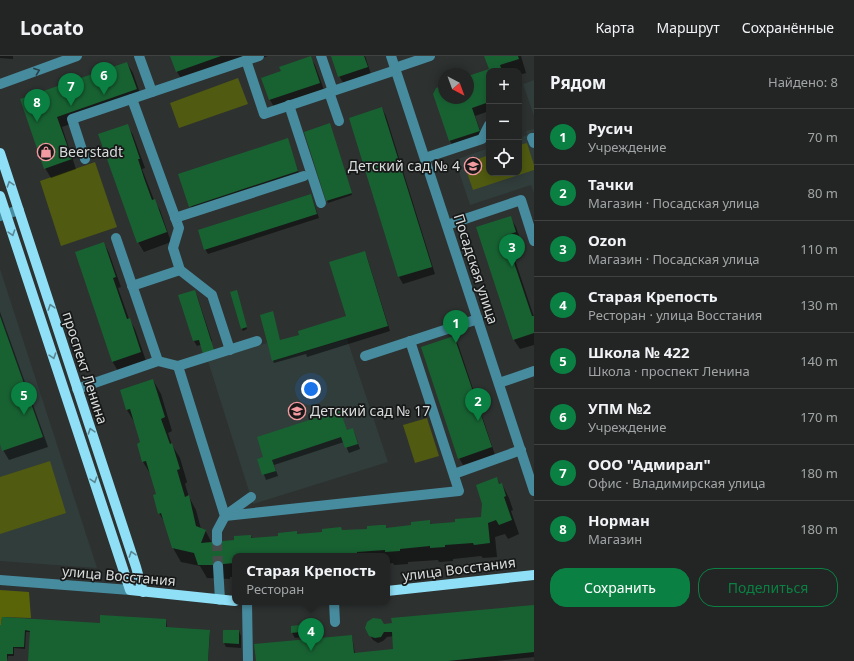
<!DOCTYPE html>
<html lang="ru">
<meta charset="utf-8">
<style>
body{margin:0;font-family:"Noto Sans",sans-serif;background:#2e3131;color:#f1f3f6}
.controls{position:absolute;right:12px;top:12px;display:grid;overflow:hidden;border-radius:8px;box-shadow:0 2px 10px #0003}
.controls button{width:36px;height:36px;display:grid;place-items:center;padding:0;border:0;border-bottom:1px solid #3f4241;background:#222524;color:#f1f3f6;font:20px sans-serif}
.compass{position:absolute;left:438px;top:12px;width:36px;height:36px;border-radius:50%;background:#222524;box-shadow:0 2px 10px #0003;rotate:139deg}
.you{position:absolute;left:311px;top:333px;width:14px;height:14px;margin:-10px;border:3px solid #fff;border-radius:50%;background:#1a73e8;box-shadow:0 0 0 6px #1a73e833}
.badge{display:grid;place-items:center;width:26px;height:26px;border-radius:50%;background:#0b8043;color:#fff;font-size:13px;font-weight:700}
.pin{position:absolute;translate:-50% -33px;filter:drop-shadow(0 1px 2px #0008)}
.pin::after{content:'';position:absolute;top:21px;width:14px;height:12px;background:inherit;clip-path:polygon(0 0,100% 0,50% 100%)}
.popup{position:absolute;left:232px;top:497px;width:158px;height:52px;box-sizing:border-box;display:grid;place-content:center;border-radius:8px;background:#222524;filter:drop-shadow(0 1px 3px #0005);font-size:13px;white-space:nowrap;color:#a2a5a6}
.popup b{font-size:15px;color:#f1f3f6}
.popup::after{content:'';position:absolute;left:50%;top:100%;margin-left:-8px;border:8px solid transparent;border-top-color:#222524}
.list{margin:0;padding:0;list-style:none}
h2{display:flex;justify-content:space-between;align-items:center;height:52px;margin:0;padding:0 16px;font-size:17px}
h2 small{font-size:13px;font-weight:400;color:#a2a5a6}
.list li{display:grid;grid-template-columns:26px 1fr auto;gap:12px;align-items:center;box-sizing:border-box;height:56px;padding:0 16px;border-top:1px solid #3f4241}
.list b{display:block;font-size:15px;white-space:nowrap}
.list p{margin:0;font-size:13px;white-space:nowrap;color:#a2a5a6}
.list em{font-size:13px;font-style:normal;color:#a2a5a6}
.actions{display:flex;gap:8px;padding:12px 16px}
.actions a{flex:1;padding:9px 0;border:1px solid #0b8043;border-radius:16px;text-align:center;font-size:14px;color:#0b8043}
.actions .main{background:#0b8043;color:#fff}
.icon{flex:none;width:22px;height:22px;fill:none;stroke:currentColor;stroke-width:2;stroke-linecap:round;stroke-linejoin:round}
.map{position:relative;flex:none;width:534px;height:605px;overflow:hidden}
header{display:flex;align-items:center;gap:24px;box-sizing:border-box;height:56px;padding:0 20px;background:#222524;border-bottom:1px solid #3f4241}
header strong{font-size:19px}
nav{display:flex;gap:22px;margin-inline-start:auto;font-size:14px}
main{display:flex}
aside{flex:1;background:#222524}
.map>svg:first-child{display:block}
.built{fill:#313d3b}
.green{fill:#505a10}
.forest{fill:#596409}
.shadow{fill:#0007}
.building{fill:#186232}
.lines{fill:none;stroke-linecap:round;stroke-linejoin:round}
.minor-tunnel{stroke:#474b4a;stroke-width:10;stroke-dasharray:10 5;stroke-linecap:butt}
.minor{stroke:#478b9e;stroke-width:10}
.major{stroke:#8fdff6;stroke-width:10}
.oneway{stroke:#284147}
.oneway2{stroke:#598692}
.labels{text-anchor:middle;stroke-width:3.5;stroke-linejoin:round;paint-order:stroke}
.poi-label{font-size:14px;fill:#d9dcdc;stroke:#171918;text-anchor:start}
.street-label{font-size:14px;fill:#d9dcdc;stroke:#171918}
</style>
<header>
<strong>Locato</strong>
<nav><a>Карта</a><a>Маршрут</a><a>Сохранённые</a></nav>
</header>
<main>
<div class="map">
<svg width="534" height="605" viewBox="0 0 534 605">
<rect width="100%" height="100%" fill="#2d3130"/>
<g class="built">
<polygon points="534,24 534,60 523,28"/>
<polygon points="534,73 534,137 531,129 470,149 455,104 489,92 489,117 519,117 519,82 527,79 526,75"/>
<polygon points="0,213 97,512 0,505"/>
<polygon points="347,283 388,406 253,448 208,305 267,287 273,305"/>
</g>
<g class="green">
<polygon points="238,22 248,48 179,72 170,47"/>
<polygon points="527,87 534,109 534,114 473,134 464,108 489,99 489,117 519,117 519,89"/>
<polygon points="95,106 117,171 61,190 40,125"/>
<polygon points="427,362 439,400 415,407 403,369"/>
<polygon points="50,405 66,457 0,478 0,421"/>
</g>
<polygon class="forest" points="0,534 29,536 31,562 2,561 1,569 0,569"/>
<g class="shadow">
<polygon points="0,0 13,0 13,3 0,2"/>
<polygon points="171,0 268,0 185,29 177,16"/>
<polygon points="332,0 365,0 371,18 344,28 339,20"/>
<polygon points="485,0 521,0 526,17 519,19 519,15 489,15 489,55 475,60 483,82 454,92 450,85 434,38 444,30 444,42 468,42 468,22 490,14"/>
<polygon points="310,1 315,9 324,34 274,51 270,44 262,22 282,16"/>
<polygon points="127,7 133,17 142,43 62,71 76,113 51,122 45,112 22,43"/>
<polygon points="382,52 386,60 435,218 403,228 399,221 350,62"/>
<polygon points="127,69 133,79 145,112 142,113 154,144 160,154 171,186 144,196 138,186"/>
<polygon points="330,71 352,139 328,147 305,77"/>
<polygon points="287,83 300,120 193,155 180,119"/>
<polygon points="311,139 319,162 208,198 205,193"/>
<polygon points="510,161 516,171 521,186 510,189 534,261 534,289 520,293 514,284 477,172"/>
<polygon points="104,187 109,197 121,231 118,232 129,263 135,273 146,305 118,315 112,305"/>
<polygon points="364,196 367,201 390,275 307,301 306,298 274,307 273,305 273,258 280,285 300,279 347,260"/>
<polygon points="194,235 197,240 212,285 197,290 194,285 180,240"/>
<polygon points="236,236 247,273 243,275 241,272"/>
<polygon points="0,256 48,391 9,404 3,394 0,385"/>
<polygon points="454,281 458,288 495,399 463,409 459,402"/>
<polygon points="153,324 161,338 172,375 168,377 172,389 180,402 187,426 185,428 189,441 196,454 201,473 205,474 212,487 235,485 251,480 252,483 279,481 296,476 298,479 368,474 385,470 387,473 412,470 429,465 431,469 456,467 482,462 497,422 500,429 502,428 509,442 513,454 511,455 519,478 508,483 505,478 495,481 497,501 483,502 481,500 453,503 453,505 439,506 438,504 408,506 408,508 394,509 393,507 387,508 387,500 235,500 235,521 230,521 230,523 207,522 200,510 181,506 173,492 167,470 159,457 157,438 151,419 143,406 141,387 135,367 127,354"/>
<polygon points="340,355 347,375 353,373 355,378 360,393 349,397 344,386 274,409 278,420 266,424 258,403 265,401"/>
<polygon points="534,550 534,601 497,605 257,605 352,580 355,598 395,598 394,580 387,581 383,585 378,587 373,584 370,579 384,569"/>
<polygon points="166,564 167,572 209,575 210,577 208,605 29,605 31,576 26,576 25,593 14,592 14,600 8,600 7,605 0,605 0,570 101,568"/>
<polygon points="300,570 303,575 303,581 295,582 292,577"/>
<polygon points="239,575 241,580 241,592 226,591 224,587"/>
</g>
<g class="building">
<polygon points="170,0 221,0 176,16"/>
<polygon points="311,0 320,27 269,44 261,22 281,15 279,11"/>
<polygon points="331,0 364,0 368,11 338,21"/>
<polygon points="484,0 518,0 519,3 500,9 502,15 489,15 489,46 472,52 480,75 449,85 433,38 436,32 444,29 444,42 468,42 468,20 489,13"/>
<polygon points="127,6 137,33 57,61 72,103 44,113 20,43"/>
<polygon points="382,51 432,211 398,221 349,62"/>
<polygon points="330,67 352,137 326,145 304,76"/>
<polygon points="128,68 140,103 138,103 144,122 152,144 155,143 167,176 137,187 98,78"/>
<polygon points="288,82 298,115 189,151 178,118"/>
<polygon points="311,138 317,158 204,194 198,174"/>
<polygon points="511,160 516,176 505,180 532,260 534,260 534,277 513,284 476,171"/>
<polygon points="104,186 116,221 113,222 127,263 130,262 141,296 112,306 75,196"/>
<polygon points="365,195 388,270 272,305 260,259 273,255 280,284 299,279 298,275 346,260 329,206"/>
<polygon points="195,234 214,294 203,298 199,284 193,285 178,239"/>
<polygon points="237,234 247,271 241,273 230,236"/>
<polygon points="0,260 43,381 2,395 0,388"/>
<polygon points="454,280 492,391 458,403 421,291"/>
<polygon points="153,323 165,361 161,363 170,388 172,387 180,413 177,414 185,441 189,439 196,470 206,474 201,487 234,484 234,480 251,479 251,482 278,480 278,477 297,475 297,478 322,476 322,473 341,471 342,474 367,473 367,470 381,469 386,469 386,472 411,469 411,466 430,464 430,468 455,466 455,463 481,461 482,448 476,429 497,421 499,428 502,427 506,440 504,441 512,464 499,469 496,464 488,467 490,487 474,489 473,487 445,489 445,491 430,492 430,490 400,493 400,495 385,496 385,494 357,496 357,498 342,499 341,497 312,500 235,500 235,507 223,508 223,509 198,509 194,497 172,492 161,457 158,458 153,439 156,438 146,405 142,406 137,388 140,386 130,353 126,354 120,334"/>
<polygon points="340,354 347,374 353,372 358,388 345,392 341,381 272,404 276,415 262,419 257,403 263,401 257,381"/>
<polygon points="534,549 534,596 448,605 256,605 254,588 352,579 354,597 393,593 392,576 384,576 381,581 375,582 369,580 365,572 367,566 373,562 381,563 384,568 392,567 391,562"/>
<polygon points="100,559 166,563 166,571 210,574 208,605 28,605 30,575 25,574 24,591 13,591 13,598 7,598 7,605 0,605 0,569 1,569 2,561 100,567"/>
<polygon points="300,569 301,576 291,577 291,570"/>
<polygon points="223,574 239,574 239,588 223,587"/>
</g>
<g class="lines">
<polyline class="minor-tunnel" points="217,485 218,510"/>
<g class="minor">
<polyline points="139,0 152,36"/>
<polyline points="321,0 333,35"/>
<polyline points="391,0 534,435"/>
<polyline points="246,4 264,58 396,14"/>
<polyline points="395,12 430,0"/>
<polyline points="0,28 77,0"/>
<polyline points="329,36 339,65"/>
<polyline points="132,43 179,172 173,192 180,214 212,239 230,294"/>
<polyline points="289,49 321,147"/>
<polyline points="534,82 532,82 534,87"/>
<polyline points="425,102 482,83 489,69"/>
<polyline points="85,103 72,63 259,0"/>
<polyline points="0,160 19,154"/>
<polyline points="175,162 304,120"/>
<polyline points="447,169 521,144 534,185"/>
<polyline points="116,182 158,305"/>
<polyline points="132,230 180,214"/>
<polyline points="365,300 478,263"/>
<polyline points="178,310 225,460 217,475 217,485"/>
<polyline points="499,327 534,315"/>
<polyline points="77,333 158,305 178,310 257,285"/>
<polyline points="454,418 521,394"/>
<polyline points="226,459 251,441"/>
<polyline points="225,460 459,435 410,285"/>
<polyline points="218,510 220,544"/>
<polyline points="0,524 130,534"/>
<polyline points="247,546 248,605"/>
<polyline points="334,546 335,566"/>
</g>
<g class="major">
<polyline points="0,97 136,511 143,536"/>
<polyline points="0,140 130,534 235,545"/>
<polyline points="387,535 534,519"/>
</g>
</g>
<defs><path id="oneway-chevron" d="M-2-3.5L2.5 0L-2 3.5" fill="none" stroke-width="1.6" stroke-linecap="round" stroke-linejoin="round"/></defs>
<use class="oneway" href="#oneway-chevron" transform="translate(37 15) rotate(-20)"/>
<g class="oneway2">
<use href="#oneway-chevron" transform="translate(10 128) rotate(-108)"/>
<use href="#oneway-chevron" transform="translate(12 177) rotate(72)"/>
<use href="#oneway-chevron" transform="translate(51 251) rotate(-108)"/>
<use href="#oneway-chevron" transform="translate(53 300) rotate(72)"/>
<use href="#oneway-chevron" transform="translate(91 375) rotate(-108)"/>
<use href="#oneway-chevron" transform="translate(94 424) rotate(72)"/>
<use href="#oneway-chevron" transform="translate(132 498) rotate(-108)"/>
</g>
<defs>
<symbol id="shop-ring" viewBox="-11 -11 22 22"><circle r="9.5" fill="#171918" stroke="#f49aa1" stroke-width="1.5"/><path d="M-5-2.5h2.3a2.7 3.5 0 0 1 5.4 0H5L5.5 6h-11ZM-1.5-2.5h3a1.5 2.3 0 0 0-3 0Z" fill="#f49aa1"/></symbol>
<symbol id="school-ring" viewBox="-11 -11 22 22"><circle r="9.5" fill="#171918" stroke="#f49aa1" stroke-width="1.5"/><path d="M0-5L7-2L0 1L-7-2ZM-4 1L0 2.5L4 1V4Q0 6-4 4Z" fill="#f49aa1"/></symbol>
</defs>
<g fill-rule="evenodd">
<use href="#shop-ring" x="36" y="86" width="20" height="20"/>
<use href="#school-ring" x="463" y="100" width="20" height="20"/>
<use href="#school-ring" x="287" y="345" width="20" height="20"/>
</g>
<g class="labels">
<g class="poi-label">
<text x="59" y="101">Beerstadt</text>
<text x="460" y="115" text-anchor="end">Детский сад № 4</text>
<text x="310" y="360">Детский сад № 17</text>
</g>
<g class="street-label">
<text transform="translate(476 213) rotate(72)" y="5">Посадская улица</text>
<text transform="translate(85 312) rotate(72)" y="5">проспект Ленина</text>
<text transform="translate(459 513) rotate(-7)" y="5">улица Восстания</text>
<text transform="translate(119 520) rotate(5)" y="5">улица Восстания</text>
</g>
</g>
</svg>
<div class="controls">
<button>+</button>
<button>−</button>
<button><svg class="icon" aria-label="locate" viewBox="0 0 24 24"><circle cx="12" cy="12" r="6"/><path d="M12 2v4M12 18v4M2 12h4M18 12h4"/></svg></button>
</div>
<svg class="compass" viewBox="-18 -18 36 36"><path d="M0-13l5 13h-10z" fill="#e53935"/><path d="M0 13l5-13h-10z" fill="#a2a5a6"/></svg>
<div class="you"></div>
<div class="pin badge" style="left:456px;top:287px">1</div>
<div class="pin badge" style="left:478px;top:365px">2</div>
<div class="pin badge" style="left:512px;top:211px">3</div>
<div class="pin badge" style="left:311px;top:595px">4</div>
<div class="popup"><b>Старая Крепость</b>Ресторан</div>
<div class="pin badge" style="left:24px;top:359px">5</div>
<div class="pin badge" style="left:104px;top:39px">6</div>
<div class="pin badge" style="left:71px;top:50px">7</div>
<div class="pin badge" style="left:37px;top:66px">8</div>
</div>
<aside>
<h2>Рядом<small>Найдено: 8</small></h2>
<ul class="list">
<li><span class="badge">1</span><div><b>Русич</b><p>Учреждение</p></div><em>70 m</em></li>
<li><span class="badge">2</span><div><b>Тачки</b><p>Магазин · Посадская улица</p></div><em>80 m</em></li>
<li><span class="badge">3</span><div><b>Ozon</b><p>Магазин · Посадская улица</p></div><em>110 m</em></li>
<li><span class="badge">4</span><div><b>Старая Крепость</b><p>Ресторан · улица Восстания</p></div><em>130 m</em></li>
<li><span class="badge">5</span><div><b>Школа № 422</b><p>Школа · проспект Ленина</p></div><em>140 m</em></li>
<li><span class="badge">6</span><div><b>УПМ №2</b><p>Учреждение</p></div><em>170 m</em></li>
<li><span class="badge">7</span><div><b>ООО &quot;Адмирал&quot;</b><p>Офис · Владимирская улица</p></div><em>180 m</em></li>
<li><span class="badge">8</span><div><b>Норман</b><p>Магазин</p></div><em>180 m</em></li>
</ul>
<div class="actions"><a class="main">Сохранить</a><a>Поделиться</a></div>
</aside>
</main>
